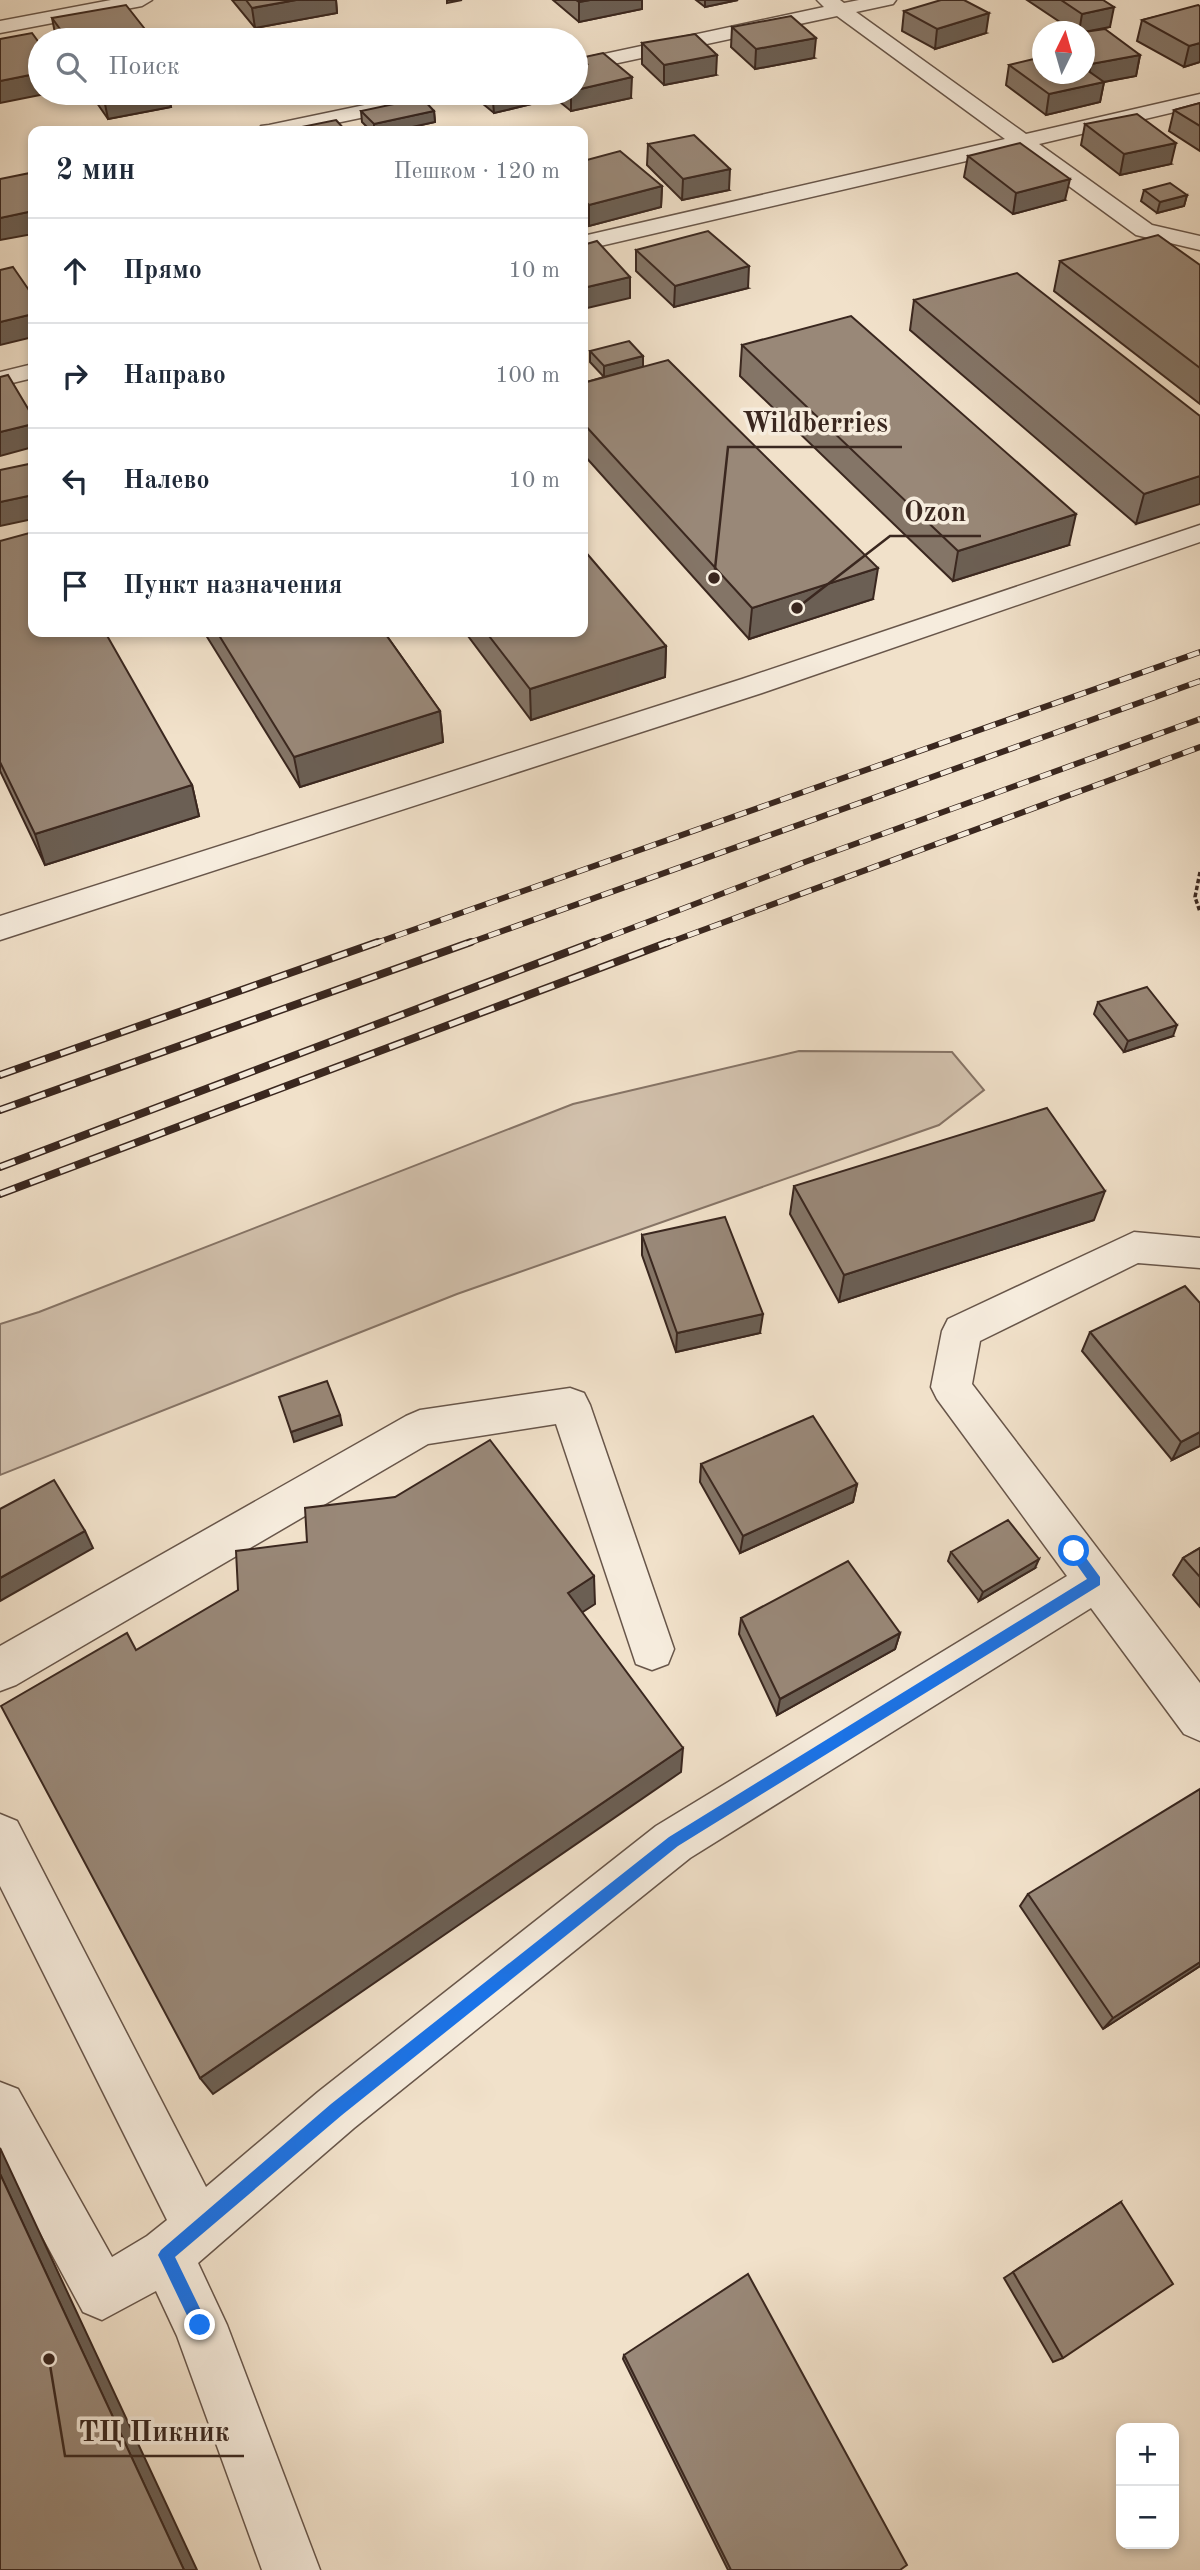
<!DOCTYPE html>
<html lang="ru">
<meta charset="utf-8">
<style>
body{margin:0;font-family:"Old Standard TT",serif;background:#f6f6f7;color:#1f2937}
.controls{position:absolute;right:21px;bottom:21px;display:grid;overflow:hidden;border-radius:14px;box-shadow:0 4px 10px #0003}
.controls button{width:63px;height:63px;display:grid;place-items:center;padding:0;border:0;border-bottom:2px solid #e0e1e3;background:#fff;color:#1f2937;font:35px sans-serif}
.compass{position:absolute;left:1032px;top:21px;width:63px;height:63px;border-radius:50%;background:#fff;box-shadow:0 4px 10px #0003;rotate:5deg}
.stop{position:absolute;width:21px;height:21px;margin:-16px;border:5px solid #1a73e8;border-radius:50%;background:#fff}
.stop.end{background:#1a73e8;border-color:#fff;box-shadow:0 2px 7px #0008}
.list{margin:0;padding:0;list-style:none}
h2{display:flex;justify-content:space-between;align-items:center;height:91px;margin:0;padding:0 28px;font-size:30px}
h2 small{font-size:23px;font-weight:400;color:#747a83}
.list li{display:grid;grid-template-columns:46px 1fr auto;gap:21px;align-items:center;box-sizing:border-box;height:105px;padding:0 28px;border-top:2px solid #e0e1e3}
.list b{display:block;font-size:26px;white-space:nowrap}
.list em{font-size:23px;font-style:normal;color:#747a83}
.icon{flex:none;width:38px;height:38px;fill:none;stroke:currentColor;stroke-width:2;stroke-linecap:round;stroke-linejoin:round}
.map{position:relative;flex:none;width:1200px;height:2570px;overflow:hidden}
.search{position:absolute;background:#fff;box-shadow:0 4px 10px #0003;left:28px;top:28px;width:560px;height:77px;display:flex;align-items:center;gap:18px;box-sizing:border-box;padding:0 24px;border-radius:38px;color:#747a83;font-size:26px}
.panel{position:absolute;background:#fff;box-shadow:0 4px 10px #0003;left:28px;top:126px;width:560px;height:511px;border-radius:14px}
.map>svg:first-child{display:block}
.green{fill:#d2c1ad;stroke:#867466;stroke-width:2}
.lines{fill:none;stroke-linecap:round;stroke-linejoin:round}
.minor-casing{stroke:#68564a;stroke-width:3}
.path{stroke:#3a271f;stroke-width:3.5;stroke-dasharray:4.5 2.5;stroke-linecap:butt}
.minor{fill:#f6ecdd;fill-rule:evenodd}
.rail-far1-casing{stroke:#3a271f;stroke-width:6}
.rail-casing{stroke:#3a271f;stroke-width:8}
.rail-far1{stroke:#f6ecdd;stroke-width:4.5;stroke-dasharray:12;stroke-linecap:butt}
.rail{stroke:#f6ecdd;stroke-width:5;stroke-dasharray:16;stroke-linecap:butt}
.wall{fill:#847567;stroke:#3a271f;stroke-width:2}
.shaded-wall{fill:#6b5f54;stroke:#3a271f;stroke-width:2}
.building{fill:#998878;stroke:#3a271f;stroke-width:2}
.route{fill:#1a73e8}
.leader{fill:none;stroke:#3a271f;stroke-width:2.5}
.callout-dot{fill:#3a271f;stroke:#f6ecdd;stroke-width:2.5}
.callout-label{font-size:28px;text-anchor:middle;font-weight:bold;fill:#3a271f;stroke:#f6ecdd;stroke-width:7;stroke-linejoin:round;paint-order:stroke}
</style>
<div class="map">
<svg width="1200" height="2570" viewBox="0 0 1200 2570">
<rect width="100%" height="100%" fill="#f1e1ca"/>
<filter id="stains"><feTurbulence type="fractalNoise" baseFrequency=".00286" numOctaves="4"/><feColorMatrix values="0 0 0 0 .2 0 0 0 0 .09 0 0 0 0 .02 0 0 0 .5 -.17"/></filter>
<radialGradient id="worn" r=".72"><stop offset=".6" stop-color="#630" stop-opacity="0"/><stop offset="1" stop-color="#630" stop-opacity=".3"/></radialGradient>
<polygon class="green" points="799,1051 952,1052 984,1090 939,1125 457,1294 0,1475 0,1324 39,1312 573,1104"/>
<g class="lines">
<defs>
<g id="minor">
<polygon points="111,0 152,0 142,6 0,33 0,21"/>
<polygon points="817,0 840,0 844,3 859,0 896,0 893,4 856,12 1026,134 1200,94 1200,106 1039,144 1152,225 1200,236 1200,250 1136,235 1018,149 583,250 583,236 1005,139 837,16 576,72 576,60 824,7"/>
<polygon points="422,93 461,93 458,97 451,99 298,131 258,131 261,126 269,125"/>
<polygon points="33,364 33,378 0,386 0,372"/>
<polygon points="1200,525 1200,542 762,693 0,940 0,916 742,679"/>
<polygon points="1134,1232 1200,1238 1200,1268 1138,1263 980,1341 972,1384 1200,1683 1200,1741 1184,1734 1091,1608 690,1858 354,2128 198,2263 227,2325 320,2570 262,2570 177,2336 156,2291 102,2320 83,2312 0,2158 0,2082 18,2089 112,2257 147,2236 167,2220 0,1886 0,1814 17,1821 206,2187 318,2092 656,1826 1067,1576 937,1399 931,1387 942,1331 948,1319"/>
<polygon points="570,1388 584,1393 590,1405 674,1649 668,1664 652,1670 636,1664 556,1424 428,1444 16,1685 0,1691 0,1646 406,1416 420,1410"/>
</g>
</defs>
<use href="#minor" class="minor-casing"/>
<polyline class="path" points="1200,872 1195,897 1200,912"/>
<use href="#minor" class="minor"/>
<defs>
<g id="rail-far1">
<polyline points="373,944 1200,652"/>
<polyline points="466,944 1200,681"/>
<polyline points="590,944 805,862 1200,719"/>
<polyline points="665,944 1200,747"/>
</g>
<g id="rail">
<polyline points="0,1075 378,942"/>
<polyline points="0,1110 471,942"/>
<polyline points="0,1167 594,942"/>
<polyline points="0,1194 669,942"/>
</g>
</defs>
<use href="#rail-far1" class="rail-far1-casing"/>
<use href="#rail" class="rail-casing"/>
<use href="#rail-far1" class="rail-far1"/>
<use href="#rail" class="rail"/>
</g>
<g class="wall">
<polygon points="232,0 336,0 337,13 255,28"/>
<polygon points="553,0 642,0 642,9 579,22"/>
<polygon points="696,0 738,0 705,7"/>
<polygon points="1027,0 1103,0 1110,27 1090,31 1140,55 1136,76 1104,82 1100,102 1046,115 1006,85 1009,65 1084,74 1084,32 1075,32"/>
<polygon points="1200,6 1200,62 1184,67 1137,41 1142,20"/>
<polygon points="904,11 986,33 935,49 902,31"/>
<polygon points="52,18 149,40 58,40 56,38"/>
<polygon points="732,27 814,58 755,69 731,47"/>
<polygon points="642,43 716,75 664,85 642,64"/>
<polygon points="580,58 631,98 571,111 560,102 560,93 576,93 580,66"/>
<polygon points="90,93 168,93 171,107 108,119"/>
<polygon points="477,93 544,93 544,101 494,113 477,99"/>
<polygon points="1200,103 1200,151 1169,131 1174,110"/>
<polygon points="361,111 434,111 435,122 394,131 371,131 362,122"/>
<polygon points="1085,124 1171,164 1120,175 1081,145"/>
<polygon points="648,144 729,190 682,200 647,165"/>
<polygon points="968,156 1065,200 1013,214 964,177"/>
<polygon points="583,161 662,186 661,207 589,226 583,220"/>
<polygon points="1144,190 1187,195 1184,206 1157,213 1141,201"/>
<polygon points="636,250 748,288 674,307 636,271"/>
<polygon points="1060,261 1200,265 1200,404 1054,291"/>
<polygon points="914,300 1200,416 1136,524 910,330"/>
<polygon points="742,345 1069,545 953,581 740,376"/>
<polygon points="590,351 643,356 643,366 873,599 749,639 583,454 583,383 604,377 590,362"/>
<polygon points="0,541 192,785 199,816 45,865 0,771"/>
<polygon points="204,632 384,632 440,711 443,742 300,787"/>
<polygon points="465,632 583,632 666,646 665,677 531,720"/>
<polygon points="1098,1002 1173,1036 1124,1052 1094,1014"/>
<polygon points="794,1186 1094,1220 839,1302 790,1214"/>
<polygon points="642,1235 760,1333 676,1352 642,1255"/>
<polygon points="1200,1303 1200,1446 1172,1460 1082,1351 1090,1332"/>
<polygon points="701,1464 857,1484 853,1502 740,1553 700,1482"/>
<polygon points="1200,1548 1200,1607 1173,1575 1183,1558"/>
<polygon points="951,1552 1035,1568 979,1601 948,1561"/>
<polygon points="741,1618 900,1633 895,1649 777,1715 739,1634"/>
<polygon points="1028,1894 1200,1966 1103,2029 1020,1906"/>
<polygon points="1121,2202 1063,2358 1053,2362 1004,2278"/>
<polygon points="624,2355 900,2570 728,2570 623,2359"/>
</g>
<g class="shaded-wall">
<polygon points="296,0 336,0 337,13 255,28 252,8"/>
<polygon points="447,0 462,0 447,3"/>
<polygon points="590,0 642,0 642,9 579,22 579,2"/>
<polygon points="705,0 738,0 705,7"/>
<polygon points="1114,7 1110,27 1084,32 1079,32 1082,14"/>
<polygon points="989,13 986,33 935,49 937,29"/>
<polygon points="148,33 149,40 111,40"/>
<polygon points="816,38 814,58 755,69 756,49"/>
<polygon points="1200,43 1200,62 1184,67 1189,46"/>
<polygon points="717,55 716,75 664,85 664,65"/>
<polygon points="1140,55 1136,76 1087,85 1091,64"/>
<polygon points="40,73 40,93 50,93 0,103 0,81"/>
<polygon points="632,77 631,98 571,111 571,93 576,93 576,90"/>
<polygon points="1104,82 1100,102 1046,115 1049,94"/>
<polygon points="134,93 168,93 171,107 108,119 104,99"/>
<polygon points="534,93 544,93 544,101 494,113 493,102"/>
<polygon points="434,111 435,122 394,131 374,131 374,124"/>
<polygon points="1176,143 1171,164 1120,175 1124,154"/>
<polygon points="730,169 729,190 682,200 683,179"/>
<polygon points="1070,179 1065,200 1013,214 1016,193"/>
<polygon points="662,186 661,207 589,226 589,205"/>
<polygon points="1187,195 1184,206 1157,213 1160,202"/>
<polygon points="33,211 33,234 0,240 0,218"/>
<polygon points="749,266 748,288 674,307 675,286"/>
<polygon points="630,277 630,298 583,309 583,288"/>
<polygon points="33,314 33,337 0,345 0,322"/>
<polygon points="643,356 643,367 604,377 604,366"/>
<polygon points="33,424 33,447 0,456 0,432"/>
<polygon points="1200,476 1200,504 1136,524 1144,494"/>
<polygon points="33,495 33,519 0,526 0,502"/>
<polygon points="1076,514 1069,545 953,581 958,551"/>
<polygon points="878,568 873,599 749,639 752,608"/>
<polygon points="666,646 665,677 531,720 530,689"/>
<polygon points="440,711 443,742 300,787 294,757"/>
<polygon points="192,785 199,816 45,865 35,834"/>
<polygon points="1177,1025 1173,1036 1124,1052 1128,1041"/>
<polygon points="1105,1191 1094,1220 839,1302 844,1275"/>
<polygon points="763,1314 760,1333 676,1352 677,1333"/>
<polygon points="340,1415 342,1425 294,1442 291,1432"/>
<polygon points="1200,1432 1200,1446 1172,1460 1181,1442"/>
<polygon points="857,1484 853,1502 740,1553 743,1536"/>
<polygon points="85,1531 93,1548 0,1601 0,1578"/>
<polygon points="1039,1559 1035,1568 979,1601 983,1592"/>
<polygon points="594,1576 595,1604 569,1621 568,1593"/>
<polygon points="900,1633 895,1649 777,1715 780,1699"/>
<polygon points="683,1748 681,1772 213,2094 200,2078"/>
<polygon points="1200,1962 1200,1966 1103,2029 1113,2018"/>
<polygon points="0,2148 197,2570 184,2570 0,2174"/>
</g>
<g class="building">
<polygon points="246,0 296,0 252,8"/>
<polygon points="576,0 590,0 579,2"/>
<polygon points="941,0 964,0 989,13 937,29 904,11"/>
<polygon points="1061,0 1103,0 1114,7 1082,14"/>
<polygon points="126,5 148,33 111,40 68,40 52,18"/>
<polygon points="1198,5 1200,6 1200,43 1189,46 1142,20"/>
<polygon points="791,16 816,38 756,49 732,27"/>
<polygon points="1105,29 1140,55 1091,64 1084,59 1084,32"/>
<polygon points="32,33 40,44 40,73 0,81 0,39"/>
<polygon points="695,34 717,55 664,65 642,43"/>
<polygon points="603,53 632,77 576,90 576,66 587,64 580,58"/>
<polygon points="1042,57 1042,74 1084,74 1084,68 1104,82 1049,94 1009,65"/>
<polygon points="100,93 134,93 104,99"/>
<polygon points="483,93 534,93 493,102"/>
<polygon points="422,98 434,111 374,124 361,111"/>
<polygon points="1200,103 1200,126 1174,110"/>
<polygon points="1137,114 1176,143 1124,154 1085,124"/>
<polygon points="336,120 346,131 282,131"/>
<polygon points="694,135 730,169 683,179 648,144"/>
<polygon points="1020,143 1070,179 1016,193 968,156"/>
<polygon points="620,151 662,186 589,205 583,199 583,161"/>
<polygon points="30,173 33,179 33,211 0,218 0,179"/>
<polygon points="1170,183 1187,195 1160,202 1144,190"/>
<polygon points="708,231 749,266 675,286 636,250"/>
<polygon points="1158,235 1200,265 1200,368 1060,261"/>
<polygon points="597,241 630,277 583,288 583,245"/>
<polygon points="13,267 33,296 33,314 0,322 0,270"/>
<polygon points="1017,273 1200,416 1200,476 1144,494 914,300"/>
<polygon points="851,316 1076,514 958,551 742,345"/>
<polygon points="629,341 643,356 604,366 590,351"/>
<polygon points="668,360 878,568 752,608 583,423 583,383"/>
<polygon points="8,375 33,417 33,424 0,432 0,377"/>
<polygon points="29,464 33,474 33,495 0,502 0,470"/>
<polygon points="33,532 33,632 105,632 192,785 35,834 0,762 0,541"/>
<polygon points="583,549 666,646 530,689 486,632 583,632"/>
<polygon points="217,632 384,632 440,711 294,757"/>
<polygon points="1147,987 1177,1025 1128,1041 1098,1002"/>
<polygon points="1047,1108 1105,1191 844,1275 794,1186"/>
<polygon points="725,1217 763,1314 677,1333 642,1235"/>
<polygon points="1185,1286 1200,1303 1200,1432 1181,1442 1090,1332"/>
<polygon points="327,1381 340,1415 291,1432 279,1397"/>
<polygon points="813,1416 857,1484 743,1536 701,1464"/>
<polygon points="490,1440 594,1576 568,1593 683,1748 200,2078 1,1706 127,1633 136,1650 238,1590 236,1551 307,1542 305,1508 395,1497"/>
<polygon points="54,1480 85,1531 0,1578 0,1509"/>
<polygon points="1008,1520 1039,1559 983,1592 951,1552"/>
<polygon points="1200,1548 1200,1577 1183,1558"/>
<polygon points="848,1561 900,1633 780,1699 741,1618"/>
<polygon points="1200,1789 1200,1962 1113,2018 1028,1894"/>
<polygon points="0,2174 184,2570 0,2570"/>
<polygon points="1121,2202 1173,2284 1063,2358 1013,2272"/>
<polygon points="748,2274 907,2565 900,2570 731,2570 624,2355"/>
</g>
<polygon class="route" points="1074,1546 1078,1547 1100,1577 1100,1585 678,1846 342,2115 175,2257 208,2325 205,2330 200,2333 194,2330 161,2261 158,2255 161,2250 331,2104 669,1837 1087,1579 1067,1551"/>
<path class="leader" d="M714 578L728 447H902M797 608L890 536H981M49 2359L65 2456H244"/>
<g class="callout-dot">
<circle cx="714" cy="578" r="7"/>
<circle cx="797" cy="608" r="7"/>
<circle cx="49" cy="2359" r="7"/>
</g>
<g class="callout-label">
<text x="815" y="432">Wildberries</text>
<text x="935" y="521">Ozon</text>
<text x="154" y="2441">ТЦ Пикник</text>
</g>
<rect width="100%" height="100%" filter="url(#stains)"/>
<rect width="100%" height="100%" fill="url(#worn)"/>
</svg>
<div class="controls">
<button>+</button>
<button>−</button>
</div>
<svg class="compass" viewBox="-18 -18 36 36"><path d="M0-13l5 13h-10z" fill="#e53935"/><path d="M0 13l5-13h-10z" fill="#747a83"/></svg>
<div class="stop" style="left:1074px;top:1551px"></div>
<div class="stop end" style="left:200px;top:2325px"></div>
<div class="search"><svg class="icon" aria-label="search" viewBox="0 0 24 24"><circle cx="10" cy="10" r="6"/><path d="M15 15l6 6"/></svg>Поиск</div>
<section class="panel">
<h2>2 мин<small>Пешком · 120 m</small></h2>
<ul class="list">
<li><svg class="icon" aria-label="ahead" viewBox="0 0 24 24"><path d="M12 20V5M6 11l6-6 6 6"/></svg><div><b>Прямо</b></div><em>10 m</em></li>
<li><svg class="icon" aria-label="right" viewBox="0 0 24 24"><path d="M7 20v-9h11M14 6l5 5-5 5"/></svg><div><b>Направо</b></div><em>100 m</em></li>
<li><svg class="icon" aria-label="left" viewBox="0 0 24 24"><path d="M17 20v-9H6M10 6l-5 5 5 5"/></svg><div><b>Налево</b></div><em>10 m</em></li>
<li><svg class="icon" aria-label="arrive" viewBox="0 0 24 24"><path d="M6 21V4h12l-3 4 3 4H6"/></svg><div><b>Пункт назначения</b></div></li>
</ul>
</section>
</div>
